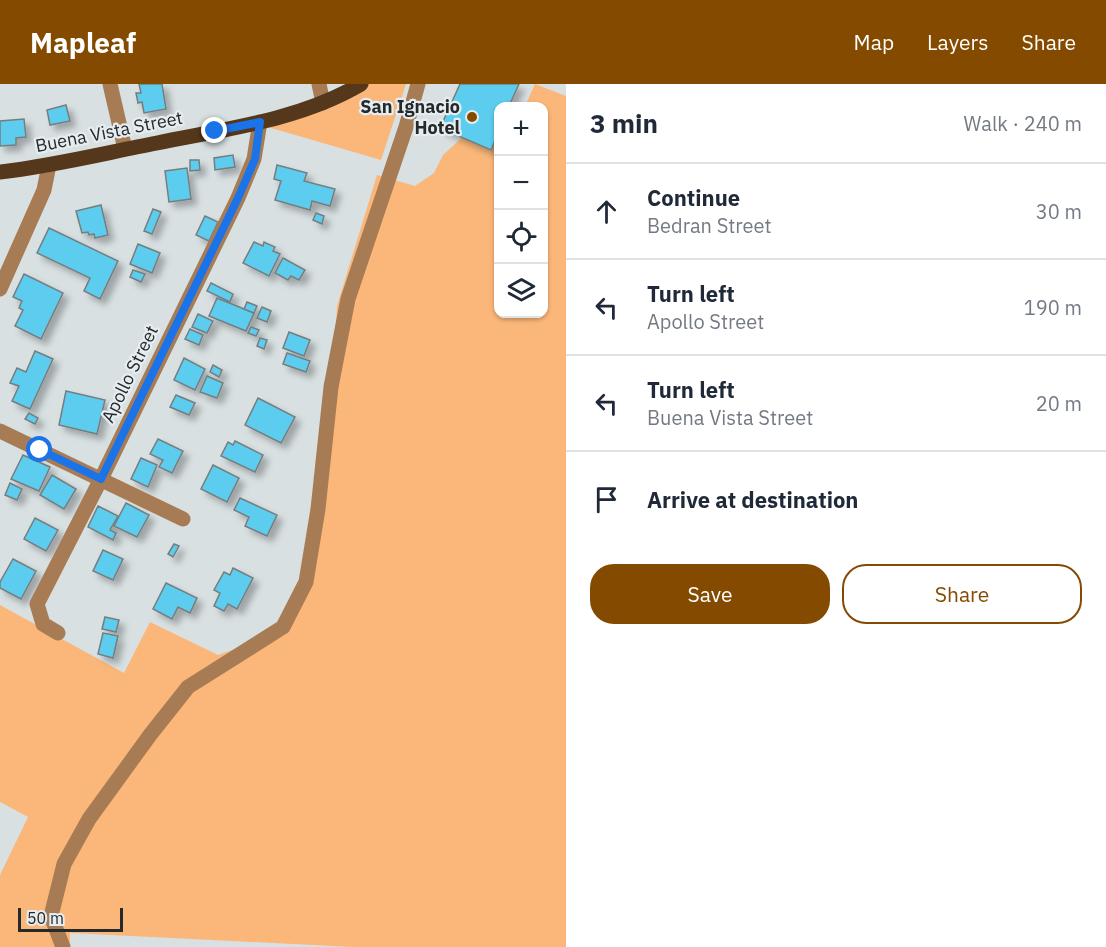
<!DOCTYPE html>
<meta charset="utf-8">
<style>
body{margin:0;font-family:"IBM Plex Sans",sans-serif;background:#f2f2f3;color:#1f2937}
.controls{position:absolute;right:18px;top:18px;display:grid;overflow:hidden;border-radius:12px;box-shadow:0 2px 4px #0004}
.controls button{width:54px;height:54px;display:grid;place-items:center;padding:0;border:0;border-bottom:2px solid #e0e1e3;background:#fff;color:#1f2937;font:30px sans-serif}
.scale{position:absolute;left:18px;bottom:15px;width:105px;box-sizing:border-box;padding-left:6px;border:3px solid #26292a;border-top:0;font-size:16px;line-height:21px;white-space:nowrap;color:#26292a;-webkit-text-stroke:4px #e5edf0;paint-order:stroke}
.stop{position:absolute;width:18px;height:18px;margin:-14px;border:4px solid #1a73e8;border-radius:50%;background:#fff}
.stop.end{background:#1a73e8;border-color:#fff;box-shadow:0 2px 6px #0008}
.list{margin:0;padding:0;list-style:none}
h2{display:flex;justify-content:space-between;align-items:center;height:78px;margin:0;padding:0 24px;font-size:26px}
h2 small{font-size:20px;font-weight:400;color:#747a83}
.list li{display:grid;grid-template-columns:39px 1fr auto;gap:18px;align-items:center;box-sizing:border-box;height:96px;padding:0 24px;border-top:2px solid #e0e1e3}
.list b{display:block;font-size:22px;white-space:nowrap}
.list p{margin:0;font-size:20px;white-space:nowrap;color:#747a83}
.list em{font-size:20px;font-style:normal;color:#747a83}
.actions{display:flex;gap:12px;padding:18px 24px}
.actions a{flex:1;padding:14px 0;border:2px solid #844b00;border-radius:24px;text-align:center;font-size:21px;color:#844b00}
.actions .main{background:#844b00;color:#fff}
.icon{flex:none;width:33px;height:33px;fill:none;stroke:currentColor;stroke-width:2;stroke-linecap:round;stroke-linejoin:round}
.map{position:relative;flex:none;width:566px;height:863px;overflow:hidden}
header{display:flex;align-items:center;gap:36px;box-sizing:border-box;height:84px;padding:0 30px;background:#844b00;color:#fff}
header strong{font-size:28px}
nav{display:flex;gap:33px;margin-inline-start:auto;font-size:21px}
main{display:flex}
aside{flex:1;background:#fff}
.map>svg:first-child{display:block}
.green{fill:#fbb779}
.building{fill:#5ccdee;stroke:#767d7f;stroke-width:1.5;filter:url(#shadow)}
.lines{fill:none;stroke-linecap:round;stroke-linejoin:round}
.minor{stroke:#a77c54;stroke-width:15}
.major{stroke:#55381c;stroke-width:15}
.route{stroke:#1a73e8;stroke-width:8}
.poi-dot{fill:#844b00;stroke:#e5edf0;stroke-width:2}
.labels{text-anchor:middle;stroke-width:4.5;stroke-linejoin:round;paint-order:stroke}
.poi-label{font-size:18px;font-weight:bold;fill:#26292a;stroke:#e5edf0;text-anchor:end}
.street-label{font-size:18px;fill:#26292a;stroke:#e5edf0}
</style>
<header>
<strong>Mapleaf</strong>
<nav><a>Map</a><a>Layers</a><a>Share</a></nav>
</header>
<main>
<div class="map">
<svg width="566" height="863" viewBox="0 0 566 863">
<defs>
<filter id="shadow"><feDropShadow dx="5.5" dy="5.5" stdDeviation="3" flood-color="#0004"/></filter>
</defs>
<rect width="100%" height="100%" fill="#d8e0e2"/>
<g class="green">
<polygon points="358,0 406,0 381,76 254,39"/>
<polygon points="535,0 566,12 566,863 353,863 70,849 70,863 0,863 0,791 28,733 0,718 0,521 124,589 150,538 218,571 271,553 303,496 332,307 337,222 377,91 415,102 434,89 443,71 467,49 498,63 499,230 544,230 544,22 525,22"/>
</g>
<g class="building">
<polygon points="139,0 162,0 166,25 144,29 142,18 138,19 136,9 141,9"/>
<polygon points="460,0 519,0 509,22 499,22 499,47 491,66 440,44"/>
<polygon points="66,21 70,37 50,41 47,26"/>
<polygon points="24,35 26,53 16,54 16,61 0,62 0,37"/>
<polygon points="233,71 235,83 215,86 214,74"/>
<polygon points="190,76 199,76 200,86 190,87"/>
<polygon points="277,81 307,89 304,97 335,105 330,122 312,117 310,126 275,116 281,97 274,95"/>
<polygon points="187,84 191,115 169,118 165,87"/>
<polygon points="101,121 108,151 95,154 94,150 89,151 88,148 82,149 76,127"/>
<polygon points="153,125 161,128 152,150 144,147"/>
<polygon points="316,129 324,132 322,140 313,136"/>
<polygon points="205,132 218,138 209,157 196,151"/>
<polygon points="49,144 118,177 100,215 84,207 90,194 37,169"/>
<polygon points="254,158 263,162 264,158 275,163 273,167 280,170 269,192 243,179"/>
<polygon points="138,160 160,169 152,189 130,180"/>
<polygon points="283,174 305,186 299,196 291,192 288,196 275,189"/>
<polygon points="133,186 145,190 141,198 130,193"/>
<polygon points="24,190 63,209 41,255 15,242 23,226 19,224 22,217 13,213"/>
<polygon points="211,199 233,210 230,218 207,207"/>
<polygon points="217,214 254,229 246,247 209,232"/>
<polygon points="247,218 257,222 254,229 244,225"/>
<polygon points="262,223 271,227 267,238 257,234"/>
<polygon points="198,230 213,237 207,249 192,243"/>
<polygon points="251,243 259,246 256,252 248,249"/>
<polygon points="190,245 203,251 199,261 185,255"/>
<polygon points="289,248 310,256 304,272 283,264"/>
<polygon points="260,254 267,256 264,265 257,262"/>
<polygon points="35,267 53,275 30,325 12,317 19,302 10,299 17,284 26,288"/>
<polygon points="287,269 310,277 306,288 283,280"/>
<polygon points="184,274 205,285 195,306 174,296"/>
<polygon points="213,281 222,286 219,293 210,288"/>
<polygon points="207,292 223,299 217,314 200,308"/>
<polygon points="66,307 105,316 97,350 59,341"/>
<polygon points="176,311 195,319 189,331 170,323"/>
<polygon points="258,314 295,333 281,359 245,341"/>
<polygon points="29,329 38,334 35,340 25,335"/>
<polygon points="158,355 183,367 172,389 159,383 163,376 150,370"/>
<polygon points="235,357 263,371 255,388 221,372 228,358 233,361"/>
<polygon points="23,371 50,383 39,407 11,395"/>
<polygon points="141,374 157,381 148,403 131,395"/>
<polygon points="213,381 239,394 227,418 201,405"/>
<polygon points="52,391 76,405 64,425 40,411"/>
<polygon points="10,399 22,405 17,416 5,411"/>
<polygon points="240,414 277,431 267,452 245,442 249,433 234,426"/>
<polygon points="126,419 149,431 137,453 114,442"/>
<polygon points="98,422 118,432 110,446 116,449 113,456 88,443"/>
<polygon points="35,434 58,446 46,467 24,455"/>
<polygon points="174,460 179,462 173,473 168,470"/>
<polygon points="103,466 123,475 113,496 93,487"/>
<polygon points="13,475 36,487 21,515 0,504 0,498"/>
<polygon points="233,484 253,494 237,525 228,520 224,527 214,522 220,509 214,506 224,488 230,491"/>
<polygon points="166,499 197,514 190,529 178,523 172,535 153,525"/>
<polygon points="105,533 119,536 116,548 102,545"/>
<polygon points="103,549 118,552 113,574 98,570"/>
</g>
<g class="lines">
<g class="minor">
<polyline points="110,0 125,65"/>
<polyline points="319,0 323,19"/>
<polyline points="0,205 44,106 49,81"/>
<polyline points="0,347 183,435"/>
<polyline points="58,549 43,540 37,520 101,395 238,114 254,75 260,38"/>
<polyline points="63,863 51,832 64,780 89,735 150,651 188,603 283,543 306,498 318,425 331,303 348,215 406,43 418,0"/>
</g>
<path class="major" d="M0,88C53,82 105,69 157,59C225,45 300,36 361,0"/>
</g>
<g class="lines">
<polyline class="route" points="40,366 101,395 238,114 255,75 260,38 215,47"/>
</g>
<circle class="poi-dot" cx="472" cy="33" r="6"/>
<g class="labels">
<g class="poi-label">
<text x="460" y="29">San Ignacio<tspan x="460" dy="21">Hotel</tspan></text>
</g>
<g class="street-label">
<text transform="translate(109 48) rotate(-11)" y="6">Buena Vista Street</text>
<text transform="translate(130 290) rotate(-64)" y="6">Apollo Street</text>
</g>
</g>
</svg>
<div class="controls">
<button>+</button>
<button>−</button>
<button><svg class="icon" aria-label="locate" viewBox="0 0 24 24"><circle cx="12" cy="12" r="6"/><path d="M12 2v4M12 18v4M2 12h4M18 12h4"/></svg></button>
<button><svg class="icon" aria-label="layers" viewBox="0 0 24 24"><path d="M12 4l9 5-9 5-9-5zM3 14l9 5 9-5"/></svg></button>
</div>
<div class="scale">50 m</div>
<div class="stop" style="left:40px;top:366px"></div>
<div class="stop end" style="left:215px;top:47px"></div>
</div>
<aside>
<h2>3 min<small>Walk · 240 m</small></h2>
<ul class="list">
<li><svg class="icon" aria-label="ahead" viewBox="0 0 24 24"><path d="M12 20V5M6 11l6-6 6 6"/></svg><div><b>Continue</b><p>Bedran Street</p></div><em>30 m</em></li>
<li><svg class="icon" aria-label="left" viewBox="0 0 24 24"><path d="M17 20v-9H6M10 6l-5 5 5 5"/></svg><div><b>Turn left</b><p>Apollo Street</p></div><em>190 m</em></li>
<li><svg class="icon" aria-label="left" viewBox="0 0 24 24"><path d="M17 20v-9H6M10 6l-5 5 5 5"/></svg><div><b>Turn left</b><p>Buena Vista Street</p></div><em>20 m</em></li>
<li><svg class="icon" aria-label="arrive" viewBox="0 0 24 24"><path d="M6 21V4h12l-3 4 3 4H6"/></svg><div><b>Arrive at destination</b></div></li>
</ul>
<div class="actions"><a class="main">Save</a><a>Share</a></div>
</aside>
</main>
